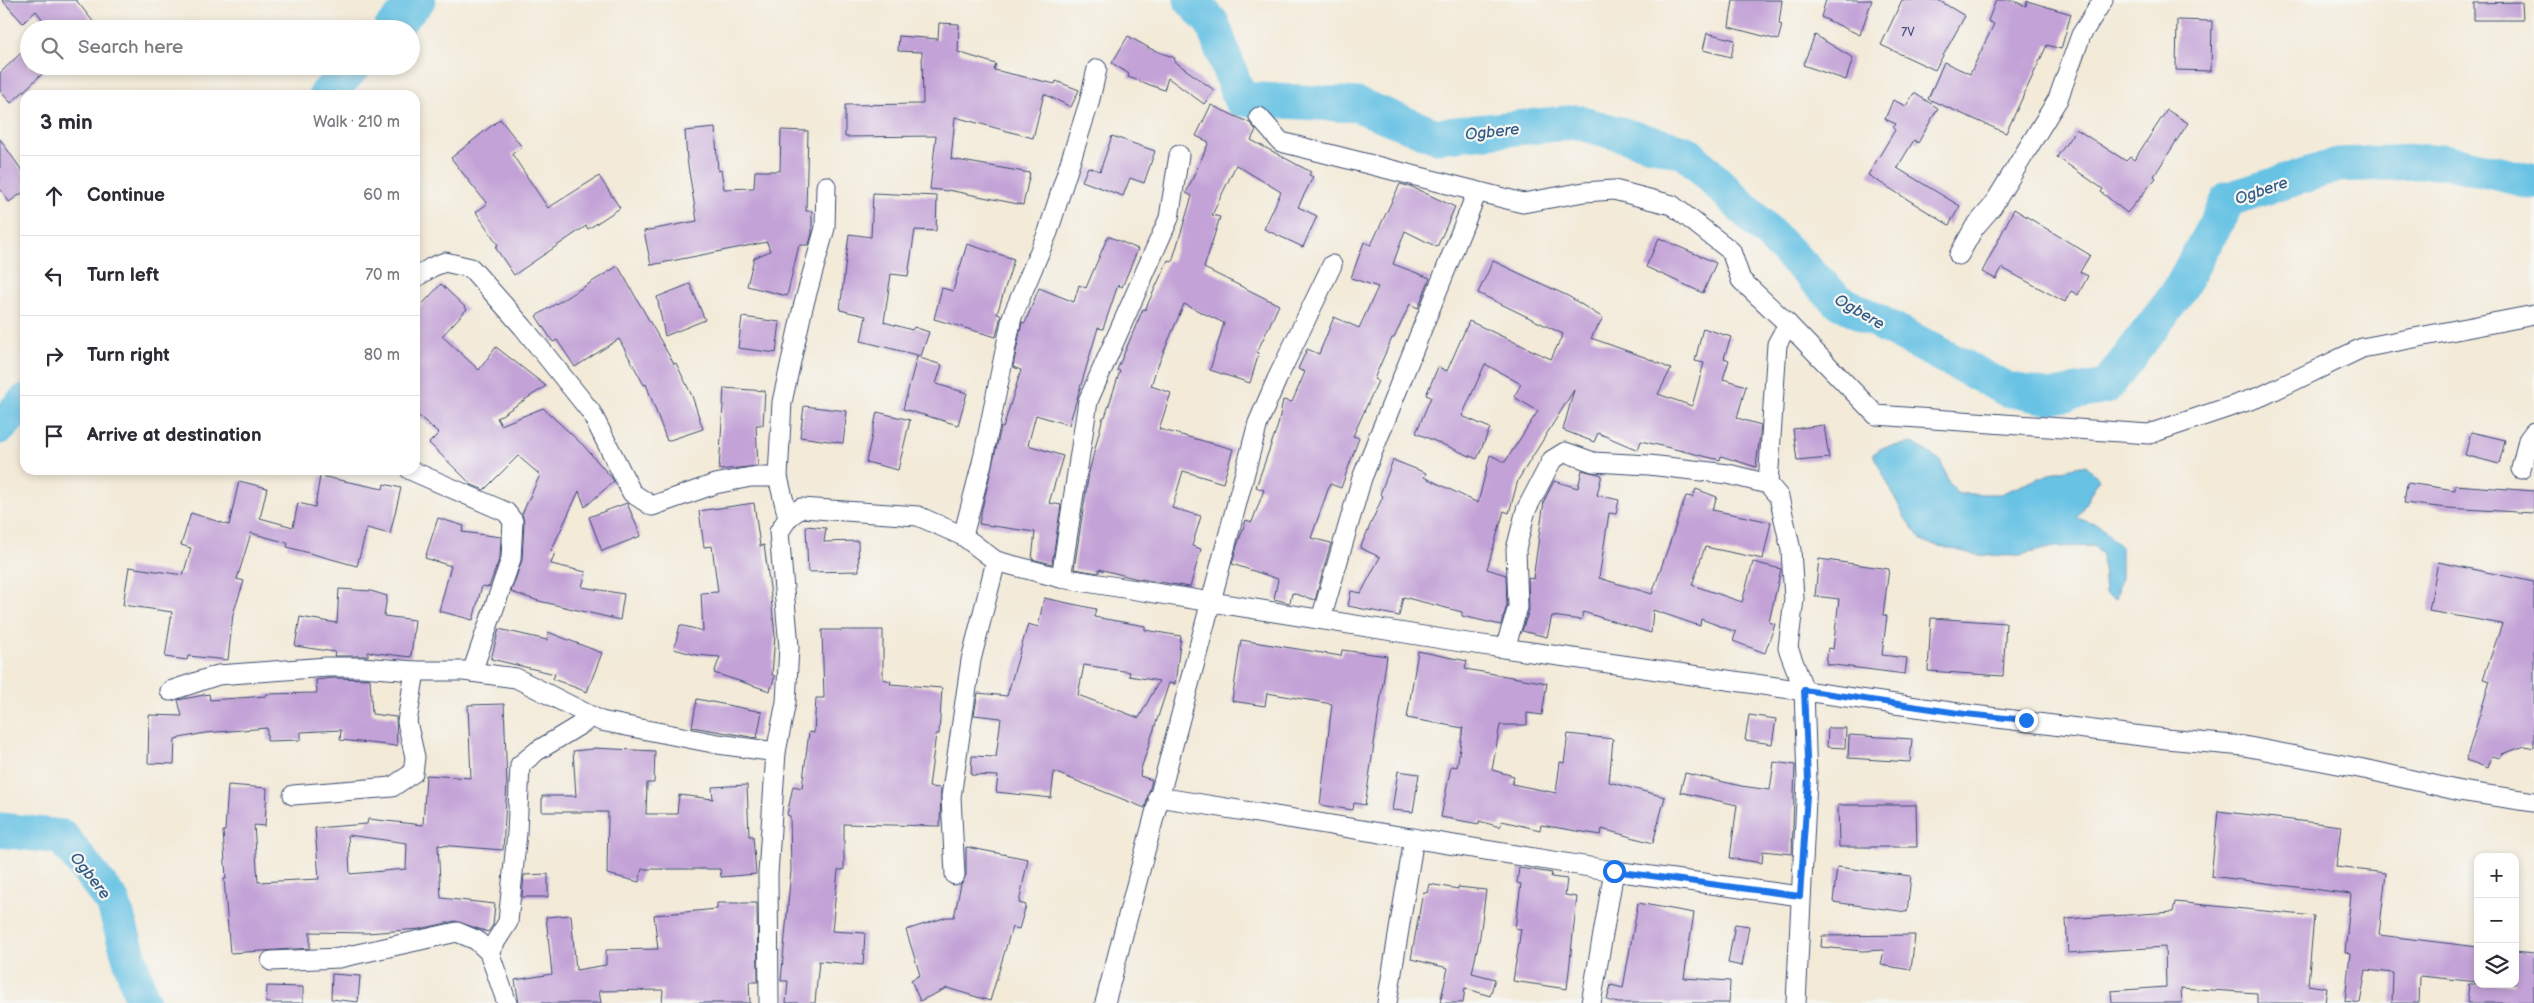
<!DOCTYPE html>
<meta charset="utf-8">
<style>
body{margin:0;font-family:"Balsamiq Sans",sans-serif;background:#f7f7f7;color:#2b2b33}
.controls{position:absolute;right:15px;bottom:15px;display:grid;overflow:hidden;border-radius:10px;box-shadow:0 2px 8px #0003}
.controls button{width:45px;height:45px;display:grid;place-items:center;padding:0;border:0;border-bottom:1px solid #e1e1e2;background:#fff;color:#2b2b33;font:25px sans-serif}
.stop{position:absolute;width:15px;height:15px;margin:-11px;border:4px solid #1a73e8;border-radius:50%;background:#fff}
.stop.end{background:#1a73e8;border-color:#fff;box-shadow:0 1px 5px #0008}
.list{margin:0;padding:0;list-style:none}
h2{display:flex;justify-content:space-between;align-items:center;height:65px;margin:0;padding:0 20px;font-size:21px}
h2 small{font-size:16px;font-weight:400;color:#7c7c81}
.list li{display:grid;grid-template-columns:32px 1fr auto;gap:15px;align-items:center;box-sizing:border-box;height:80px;padding:0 20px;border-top:1px solid #e1e1e2}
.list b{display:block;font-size:19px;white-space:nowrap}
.list em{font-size:16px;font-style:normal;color:#7c7c81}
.icon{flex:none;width:28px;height:28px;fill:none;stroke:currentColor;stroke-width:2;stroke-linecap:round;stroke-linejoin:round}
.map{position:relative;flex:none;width:2534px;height:1003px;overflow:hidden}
.search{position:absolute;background:#fff;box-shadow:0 2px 8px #0003;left:20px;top:20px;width:400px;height:55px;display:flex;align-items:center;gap:12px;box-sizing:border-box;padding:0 18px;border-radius:28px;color:#7c7c81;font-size:19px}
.panel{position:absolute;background:#fff;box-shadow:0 2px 8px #0003;left:20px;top:90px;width:400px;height:385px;border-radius:15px}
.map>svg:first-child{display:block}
.water{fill:#67c2e4;stroke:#4178a1}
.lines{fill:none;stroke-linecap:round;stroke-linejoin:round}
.river{stroke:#67c2e4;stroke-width:35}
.building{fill:#c3a2d7;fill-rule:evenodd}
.street-casing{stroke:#3b4b70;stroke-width:21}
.street{stroke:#fff;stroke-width:19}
.route{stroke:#1a73e8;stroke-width:6}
.labels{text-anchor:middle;stroke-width:4.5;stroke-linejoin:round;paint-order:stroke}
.number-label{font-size:12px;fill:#454c7c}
.water-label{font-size:16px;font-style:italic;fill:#325b86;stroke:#f6f6f2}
</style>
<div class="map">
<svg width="2534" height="1003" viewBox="0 0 2534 1003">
<rect width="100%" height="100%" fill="#f6f6f2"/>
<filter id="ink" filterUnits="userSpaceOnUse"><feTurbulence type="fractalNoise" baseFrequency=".02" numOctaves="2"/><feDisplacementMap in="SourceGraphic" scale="10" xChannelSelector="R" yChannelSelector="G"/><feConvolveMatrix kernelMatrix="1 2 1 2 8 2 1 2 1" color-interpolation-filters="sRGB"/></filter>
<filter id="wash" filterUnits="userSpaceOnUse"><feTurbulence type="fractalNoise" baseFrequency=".0096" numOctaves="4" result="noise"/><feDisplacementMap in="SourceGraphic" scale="20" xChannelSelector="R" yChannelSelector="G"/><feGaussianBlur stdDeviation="1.12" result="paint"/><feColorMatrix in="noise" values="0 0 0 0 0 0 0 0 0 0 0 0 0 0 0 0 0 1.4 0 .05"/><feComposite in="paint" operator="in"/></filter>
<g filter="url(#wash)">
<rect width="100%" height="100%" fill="#f3ead8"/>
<polygon class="water" points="1913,443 1940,460 1949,483 1958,494 2000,494 2057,471 2086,465 2099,479 2077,518 2100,526 2121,547 2121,577 2116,599 2105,594 2102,555 2094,546 2054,547 2015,556 1977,555 1923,542 1905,518 1873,454 1882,448"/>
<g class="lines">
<g class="river">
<polyline points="1191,0 1212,23 1240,99 1358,105 1436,136 1577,122 1687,153 1837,300 2006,389 2049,397 2106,387 2177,294 2229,199 2338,165 2445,161 2534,182"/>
<polyline points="391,29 418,0"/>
<polyline points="326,95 354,66"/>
<polyline points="0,427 25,401"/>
<polyline points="0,830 62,837 113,902 143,1003"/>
</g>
</g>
<g id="blocks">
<g class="building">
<polygon points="2,0 76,0 99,29 50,29 36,11 23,23"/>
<polygon points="1733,0 1782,0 1779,24 1782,25 1778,40 1729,27"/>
<polygon points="1826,0 1872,0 1860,35 1821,17"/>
<polygon points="1902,0 1938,0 1965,16 1935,70 1881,45"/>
<polygon points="1996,0 2011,0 2026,6 2027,1 2071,14 2061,49 2047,45 2006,133 1928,99 1944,62 1970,74 1994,24 1988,21"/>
<polygon points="2522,2 2523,20 2474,20 2474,3"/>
<polygon points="2177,20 2212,21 2211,71 2176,70"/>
<polygon points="939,23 959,24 958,52 996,64 994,70 1055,84 1056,81 1079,90 1071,107 1044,94 1033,138 955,117 951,159 1030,173 1023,205 948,190 948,191 930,189 936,136 845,137 845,105 923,104 922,52 898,51 899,36 938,39"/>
<polygon points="1707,33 1735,40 1731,57 1703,50"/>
<polygon points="1815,35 1853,58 1846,80 1803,65"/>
<polygon points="1128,36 1151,49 1175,58 1174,61 1214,90 1204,104 1168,78 1164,90 1128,77 1129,74 1112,63"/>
<polygon points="23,51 29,58 29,66 37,66 43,73 11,103 0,91 0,73"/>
<polygon points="1914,93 1938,108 1918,143 1914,140 1897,168 1960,206 1949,225 1868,175 1895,130 1893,128 1896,124 1885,119 1893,100 1906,106"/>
<polygon points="1211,105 1250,123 1256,130 1251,140 1311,172 1309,175 1313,177 1298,207 1317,216 1303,247 1264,229 1281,192 1236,165 1212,215 1220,217 1204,268 1279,305 1257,352 1259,353 1250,383 1210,370 1224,323 1184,304 1156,370 1151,386 1171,393 1159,429 1233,449 1223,483 1183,471 1172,508 1201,516 1192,546 1201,549 1190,587 1134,578 1099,569 1099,573 1074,569 1089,472 1103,417 1105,417 1120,371 1117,370 1143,309 1145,310 1168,260 1172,262 1192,196 1186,193 1209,142 1196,136"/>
<polygon points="2167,110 2188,123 2154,176 2156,178 2127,213 2101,192 2103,189 2057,157 2076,129 2126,161 2130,157 2134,160"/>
<polygon points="500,119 522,147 512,154 548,208 599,176 620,208 588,229 586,226 514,275 495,247 498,245 476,212 487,204 451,158"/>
<polygon points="715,128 718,171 721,170 724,189 754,188 755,171 780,171 781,130 808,131 806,211 812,211 812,233 809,245 799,245 787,296 747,286 754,258 770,251 767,242 651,265 644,231 697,221 687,159 685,131"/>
<polygon points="1112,136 1155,151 1144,183 1130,178 1123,196 1082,181 1088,167 1100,171"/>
<polygon points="0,139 25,175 25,191 9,202 0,188"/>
<polygon points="1400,184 1412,187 1455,207 1437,247 1405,231 1393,264 1430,278 1418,308 1410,304 1394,338 1392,338 1374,379 1378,381 1353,436 1359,438 1341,488 1330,484 1311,538 1331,543 1315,600 1292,593 1290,603 1274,599 1278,579 1232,564 1237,546 1246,520 1252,522 1264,490 1256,487 1278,425 1283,400 1292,402 1305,372 1298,369 1307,349 1319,354 1334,317 1359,328 1378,287 1351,278 1364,242 1371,245"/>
<polygon points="873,193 937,196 936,231 915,230 908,276 891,274 884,322 912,330 914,327 929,332 921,356 861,341 866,316 840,310 849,234 871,237"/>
<polygon points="2014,209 2090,255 2080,272 2088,276 2078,295 2071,291 2065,302 2002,268 1996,279 1982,272"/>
<polygon points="1108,236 1138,249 1122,287 1118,285 1103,329 1098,328 1069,425 1036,415 1028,445 1063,456 1049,503 1061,505 1052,564 1032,559 1035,532 979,524 981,513 1001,427 1003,428 1021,370 1013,367 1022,322 1025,323 1039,288 1074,302 1079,285 1086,288"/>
<polygon points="1659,238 1716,263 1703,293 1646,267"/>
<polygon points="967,244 1014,259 997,314 1001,315 996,337 934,319 942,288 953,291"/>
<polygon points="1493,261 1568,296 1603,318 1591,338 1647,358 1671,369 1658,394 1692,406 1704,363 1695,361 1703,328 1731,337 1724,358 1729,360 1723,379 1746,386 1737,418 1761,425 1756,467 1721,456 1720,460 1641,441 1638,450 1598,433 1594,442 1563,430 1574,390 1518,480 1509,513 1504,511 1487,569 1506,575 1507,605 1501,625 1462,616 1462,612 1403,597 1399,616 1348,606 1351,591 1361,593 1380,557 1360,548 1383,496 1380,494 1393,460 1426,473 1424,477 1478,503 1490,455 1505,462 1538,411 1514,397 1521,384 1485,364 1462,416 1490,428 1477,459 1416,433 1431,397 1426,395 1438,367 1447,371 1469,321 1551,359 1563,334 1478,293"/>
<polygon points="618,266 674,364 676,363 692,396 703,429 667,441 646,384 644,385 619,339 575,367 557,340 553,342 536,316"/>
<polygon points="441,284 467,309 442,336 479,370 496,347 546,386 497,418 501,425 543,408 583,445 611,477 614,481 585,507 579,491 551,551 555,552 551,564 586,572 582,587 624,594 620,620 539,601 511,592 522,560 524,522 522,514 540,475 518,456 484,490 472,485 429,443 439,433 415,413 415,312"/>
<polygon points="690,284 705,320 665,336 657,297"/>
<polygon points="742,317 780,322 776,353 738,348"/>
<polygon points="917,357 942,365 936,384 967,393 958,425 903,409"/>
<polygon points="724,388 765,391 763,425 756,425 758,466 719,470"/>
<polygon points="804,406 847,411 843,443 800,437"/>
<polygon points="877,412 910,420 898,470 866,462"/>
<polygon points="1824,425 1829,458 1797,461 1793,429"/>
<polygon points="2471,432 2505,440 2499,464 2465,455"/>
<polygon points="1582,470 1602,475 1597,495 1619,500 1616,514 1609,513 1599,578 1652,594 1686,496 1693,497 1696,489 1717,497 1712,510 1771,522 1763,559 1705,547 1692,585 1742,602 1753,562 1781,569 1769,622 1775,624 1765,653 1733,641 1736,632 1701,619 1700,626 1653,610 1651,633 1583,612 1581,620 1552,616 1547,637 1522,631 1529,610 1528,578 1533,579 1544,501 1554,481 1578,488"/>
<polygon points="320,476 383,489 384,484 401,488 390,534 367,528 357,566 287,547 288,543 251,533 237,579 244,581 233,614 228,660 188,656 187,660 165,657 172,612 123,605 129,567 183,575 191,548 181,545 191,513 229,525 239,481 267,488 260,518 293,527 298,503 315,507"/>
<polygon points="2407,483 2455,490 2455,485 2534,491 2534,513 2447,508 2404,503"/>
<polygon points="627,503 641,536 602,551 589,517"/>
<polygon points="754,503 760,546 764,545 770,588 775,635 772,675 775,676 770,691 714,673 720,657 696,655 674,649 680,625 703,631 701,593 718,592 712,546 704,547 699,511"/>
<polygon points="438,518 464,526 462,532 501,537 500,557 489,587 482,586 473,620 439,611 451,566 425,558"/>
<polygon points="806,526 826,528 824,542 858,541 859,571 808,572"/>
<polygon points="1819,559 1889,569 1883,615 1887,616 1882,655 1907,658 1905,674 1826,664 1828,648 1833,649 1839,599 1815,596"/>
<polygon points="2438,562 2534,582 2534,748 2525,746 2502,754 2500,758 2492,756 2488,768 2466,760 2490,681 2483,679 2502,624 2429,611"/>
<polygon points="339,589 371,591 387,596 384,616 415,620 411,657 368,652 368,656 334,656 335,652 295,646 300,617 337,623"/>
<path d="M1044,598L1096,609L1094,617L1145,626V630L1181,636L1175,684L1169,683L1141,769L1140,776L1152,780L1145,808L1054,772L1051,798L996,792L998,776L971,775L972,756L996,757L1001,718L974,715L978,693L1007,696L1028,624L1038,627ZM1084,665L1130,672L1129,676L1159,681L1139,718L1078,695Z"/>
<polygon points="1931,618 2006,623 2003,676 1928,671"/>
<polygon points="499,629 547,640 548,632 602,653 587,692 553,679 555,674 491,659"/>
<polygon points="822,630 883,630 883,679 891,681 890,684 942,688 939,734 936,734 929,787 941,788 940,826 844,824 844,870 838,870 832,931 865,933 863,965 819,961 815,1003 786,1003 788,981 781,981 791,870 790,816 787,815 793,786 802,788 809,732 814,733 816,698 824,698"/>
<polygon points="1241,640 1341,656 1342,650 1387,656 1365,805 1354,803 1353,810 1320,805 1332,704 1267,693 1265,706 1232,701"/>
<polygon points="1418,651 1467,661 1465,669 1547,683 1542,715 1527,713 1527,725 1500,725 1492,770 1514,776 1512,784 1556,793 1560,762 1564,763 1568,734 1613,739 1609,782 1665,797 1653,843 1602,829 1601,835 1541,825 1540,830 1502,821 1500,827 1479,821 1479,824 1441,817 1451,766 1457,767 1463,728 1407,718"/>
<polygon points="333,678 370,679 372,714 396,717 397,746 340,740 341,730 301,732 301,740 267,741 267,728 205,733 175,739 174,764 148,763 149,715 182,716 178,700 209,694 210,700 266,696 266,694 317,693 316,680"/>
<polygon points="697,699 762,712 757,738 692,727"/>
<path d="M504,704L507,784L503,850L438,845L441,898L495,904L493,925L488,932L455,921L420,929L367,933L310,932V948L230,953L224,879H226L223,831H225L228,785L267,788L265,826L254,825L258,882L319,879L315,828L367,824L368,819L423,825L426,775L471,778L468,705ZM348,835L407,843L406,869L350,874Z"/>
<polygon points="1749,715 1776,719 1772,744 1745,740"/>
<polygon points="1828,728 1846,728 1845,748 1827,747"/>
<polygon points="1849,735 1912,739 1910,762 1848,758"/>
<polygon points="593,748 655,751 654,783 647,783 646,814 677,814 679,795 713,799 712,787 747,785 749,836 753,836 756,874 721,877 720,869 642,869 639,882 607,874 608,812 542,812 542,796 576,796 573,751 593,749"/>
<polygon points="1774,762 1795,765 1792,854 1763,851 1762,863 1730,858 1737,805 1680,792 1685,773 1741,786 1770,790"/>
<polygon points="1398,771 1419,774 1413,812 1392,810"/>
<polygon points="1838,805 1916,805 1917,847 1839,847"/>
<polygon points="2218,811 2341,826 2336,867 2386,873 2379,935 2478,947 2478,982 2420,976 2419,1003 2392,1003 2393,973 2366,970 2360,1003 2345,1001 2350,953 2345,952 2351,894 2211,876"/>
<polygon points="966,847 1028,859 1019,903 1026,905 1019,929 1012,927 990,1001 947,988 920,1001 911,980 920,975 906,930 947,917 954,917 961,884 966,875"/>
<polygon points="1837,867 1911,876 1907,912 1833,902"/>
<polygon points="1519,868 1552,873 1551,877 1567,879 1565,895 1577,897 1567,989 1513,981 1521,929 1515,928 1521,884 1517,883"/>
<polygon points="548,874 548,897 522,897 524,875"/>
<polygon points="1429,884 1458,889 1458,887 1486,890 1480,936 1472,973 1495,979 1490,996 1465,988 1463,1003 1440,1003 1448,968 1411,959 1423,892 1427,893"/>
<polygon points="2175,902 2314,916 2308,985 2327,988 2325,1003 2257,1003 2257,993 2181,988 2182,1003 2112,1003 2111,991 2166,987 2165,947 2068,953 2066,919 2173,912"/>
<polygon points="717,903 757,903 758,982 749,982 750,1003 662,1003 663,990 599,991 601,1003 519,1003 515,980 552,974 546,917 571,915 576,970 606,965 606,950 658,949 654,915 717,909"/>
<polygon points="1638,903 1694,913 1684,978 1730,981 1729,1003 1618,1003 1607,1000 1611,985 1623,988"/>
<polygon points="1735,924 1749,926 1742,966 1728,963"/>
<polygon points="1915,935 1911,970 1881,965 1884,950 1862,951 1821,947 1822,936"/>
<polygon points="2515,951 2534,953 2534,1003 2467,1003 2469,984 2515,984"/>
<polygon points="332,974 360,976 358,1002 331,999"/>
<polygon points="267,986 303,987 303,1003 266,1003"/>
</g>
</g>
</g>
<g filter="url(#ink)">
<use href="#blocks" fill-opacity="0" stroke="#3b4b70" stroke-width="1"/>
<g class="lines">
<defs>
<g id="street">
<polyline points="1259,117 1281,142 1523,203 1584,192 1614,190 1672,205 1731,251 1741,280 1788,324 1876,415 2149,434 2262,396 2362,348 2534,315"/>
<polyline points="1959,255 1974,228 1992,207 2058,99 2081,35 2103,0"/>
<polyline points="415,278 432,267 445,262 471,268 523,327 591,412 632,493 652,506 715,484 751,477 778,477"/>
<polyline points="2521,469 2528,440 2534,432"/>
<polyline points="410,470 506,512 513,521 511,559 472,672"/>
<polyline points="1768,484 1777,344 1788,324"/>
<polyline points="788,518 778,477 782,402 803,307 825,228 826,186"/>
<polyline points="963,536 982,463 1012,317 1048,232 1089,103 1097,69"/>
<polyline points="1061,578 1088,401 1169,218 1179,155"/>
<polyline points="1321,619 1362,478 1477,192"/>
<polyline points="1505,648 1518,607 1516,549 1526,510 1552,460 1565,452 1593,462 1649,465 1728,474 1768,484 1779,497 1791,550 1794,599 1788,648 1804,690 1807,780 1796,1003"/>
<polyline points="170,691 218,675 327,667 361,667 415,671 464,671 516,678 601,721 718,744 776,752"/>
<polyline points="293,795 392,787 413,773 415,757 407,722 415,671"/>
<polyline points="1158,797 1614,871 1800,896"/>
<polyline points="955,875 951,797 971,660 996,561"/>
<polyline points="489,952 508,922 517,833 520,765 537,751 593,717"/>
<polyline points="271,961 339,958 457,932 476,940 489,952 507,1003"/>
<polyline points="769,1003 768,874 776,752 786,702 789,647 779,532 788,518 801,508 918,516 963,536 996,561 1061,578 1461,642 1965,714 2166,739 2244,746 2369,770 2460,791 2534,802"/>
<polyline points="1105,1003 1258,423 1277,379 1332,265"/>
<polyline points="1387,1003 1414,838"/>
<polyline points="1591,1003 1614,871"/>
</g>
</defs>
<use href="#street" class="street-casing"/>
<use href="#street" class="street"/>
</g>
</g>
<g class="lines" filter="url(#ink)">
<polyline class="route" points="1614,871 1800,896 1808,780 1804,690 1965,714 2026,720"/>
</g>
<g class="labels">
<g class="number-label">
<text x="1908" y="36">7V</text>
</g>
<g class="water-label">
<text transform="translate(1492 131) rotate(-6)" y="6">Ogbere</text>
<text transform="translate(2261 190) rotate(-19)" y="6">Ogbere</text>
<text transform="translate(1860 311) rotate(30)" y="6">Ogbere</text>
<text transform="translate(91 875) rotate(52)" y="6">Ogbere</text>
</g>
</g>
</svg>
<div class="controls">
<button>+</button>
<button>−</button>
<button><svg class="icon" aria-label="layers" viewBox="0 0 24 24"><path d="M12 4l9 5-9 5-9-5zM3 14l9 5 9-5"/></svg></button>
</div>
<div class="stop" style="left:1614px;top:871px"></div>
<div class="stop end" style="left:2026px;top:720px"></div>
<div class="search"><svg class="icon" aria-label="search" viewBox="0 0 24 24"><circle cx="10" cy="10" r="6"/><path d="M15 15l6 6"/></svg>Search here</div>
<section class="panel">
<h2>3 min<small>Walk · 210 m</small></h2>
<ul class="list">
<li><svg class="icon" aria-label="ahead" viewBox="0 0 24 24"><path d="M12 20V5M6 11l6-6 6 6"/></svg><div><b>Continue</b></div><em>60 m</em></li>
<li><svg class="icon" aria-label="left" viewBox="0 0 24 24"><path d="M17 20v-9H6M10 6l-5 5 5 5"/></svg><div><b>Turn left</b></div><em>70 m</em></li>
<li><svg class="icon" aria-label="right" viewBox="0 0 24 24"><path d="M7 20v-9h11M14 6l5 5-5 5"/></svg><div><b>Turn right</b></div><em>80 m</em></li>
<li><svg class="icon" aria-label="arrive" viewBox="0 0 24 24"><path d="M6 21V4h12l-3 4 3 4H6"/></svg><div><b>Arrive at destination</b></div></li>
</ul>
</section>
</div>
